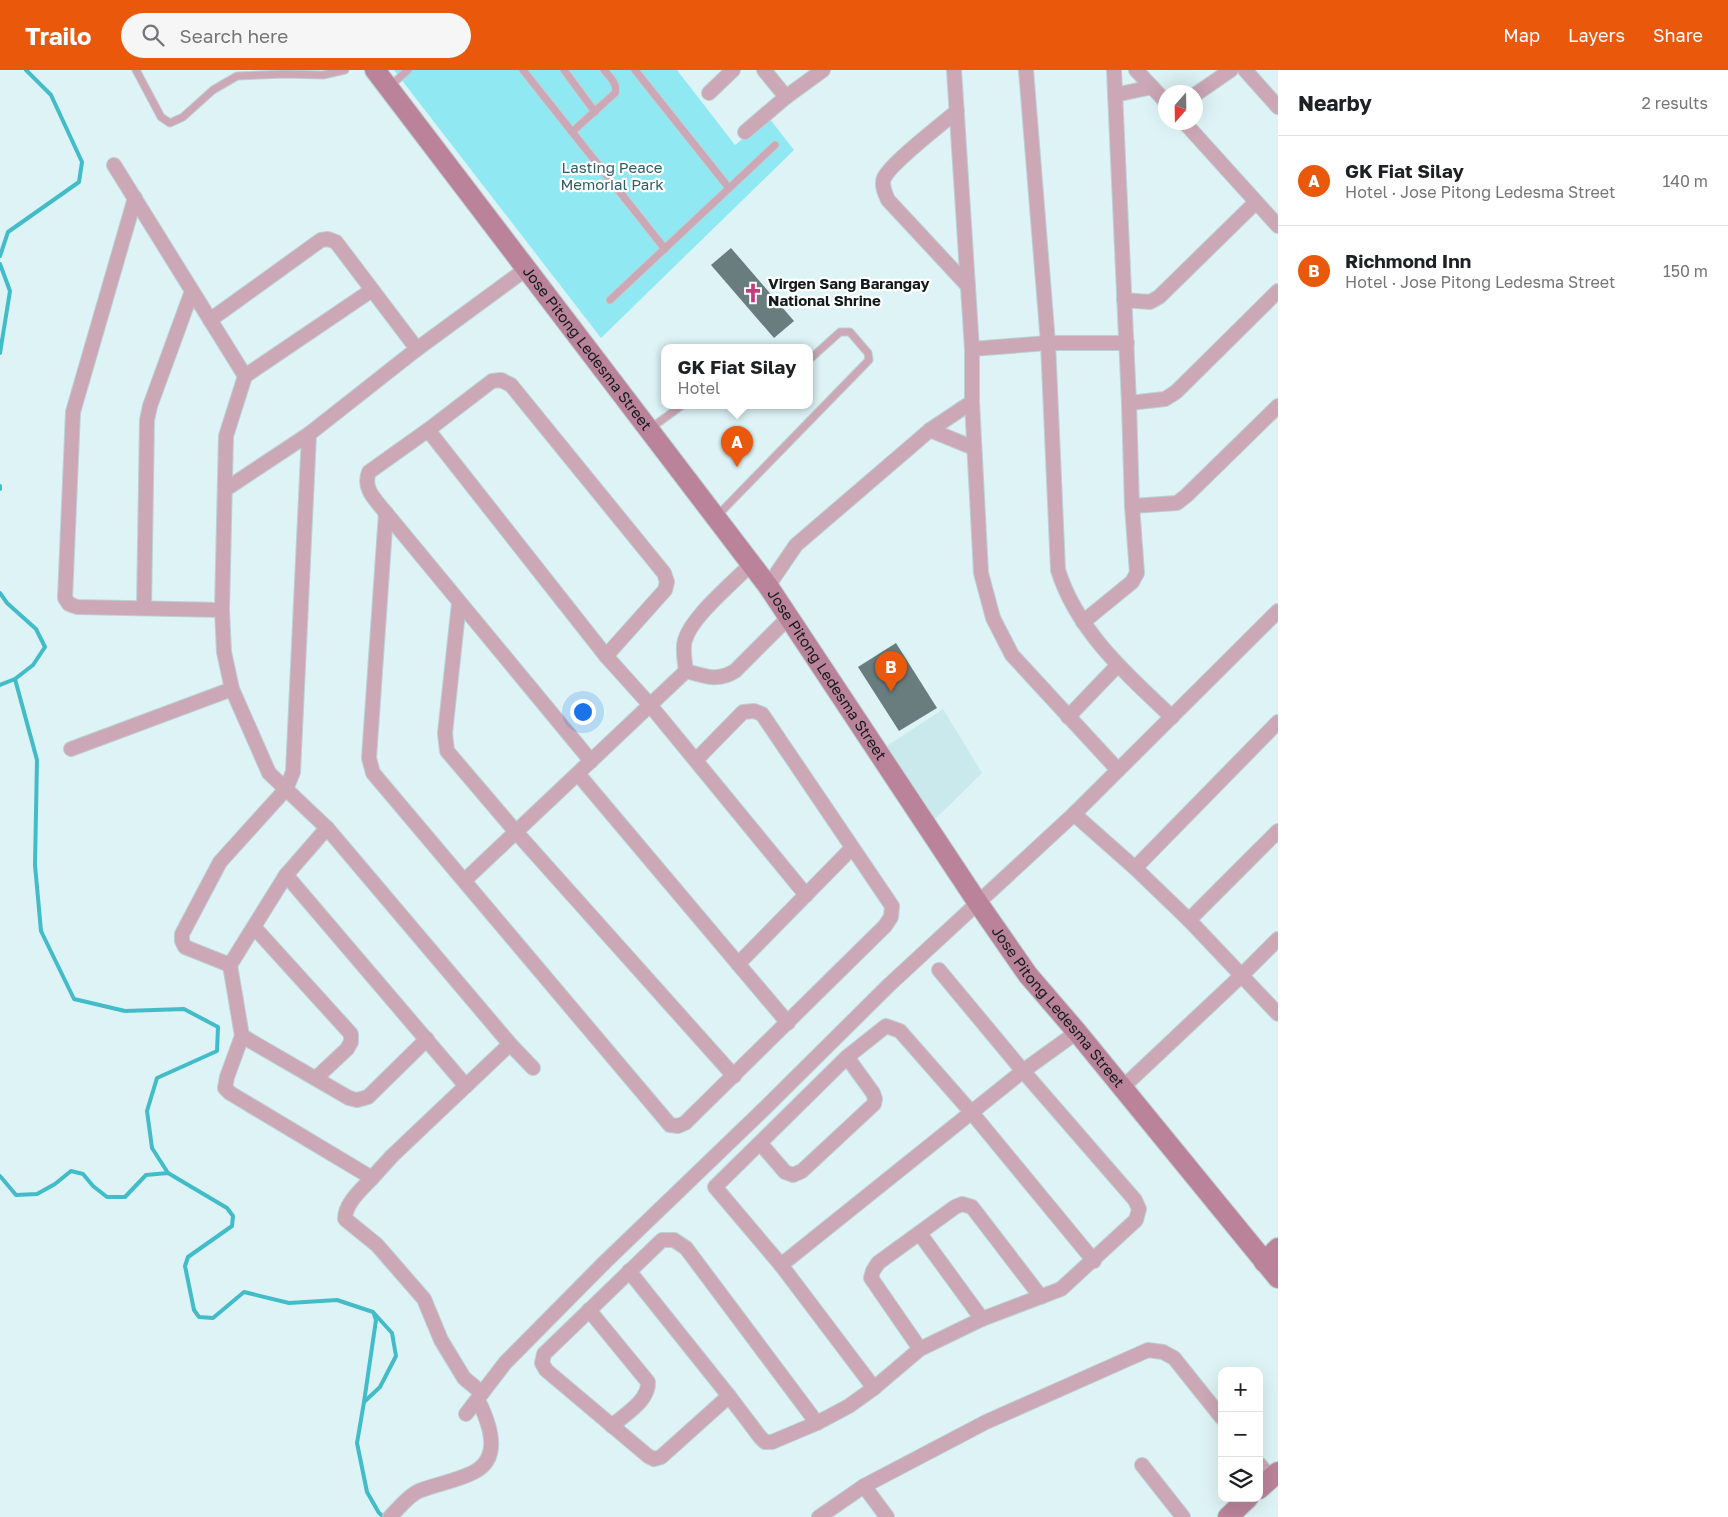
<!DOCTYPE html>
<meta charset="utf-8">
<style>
body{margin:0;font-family:"Golos Text",sans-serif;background:#f6f6f6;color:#202124}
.controls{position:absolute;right:15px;bottom:15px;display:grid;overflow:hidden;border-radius:10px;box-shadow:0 5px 20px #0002}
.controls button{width:45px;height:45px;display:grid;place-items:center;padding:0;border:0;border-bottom:1px solid #e0e0e0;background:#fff;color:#202124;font:25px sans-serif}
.compass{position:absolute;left:1158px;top:15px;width:45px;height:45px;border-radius:50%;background:#fff;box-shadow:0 5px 20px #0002;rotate:200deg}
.you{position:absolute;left:582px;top:641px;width:18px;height:18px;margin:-12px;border:4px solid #fff;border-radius:50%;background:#1a73e8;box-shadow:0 0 0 8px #1a73e833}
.badge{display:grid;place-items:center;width:32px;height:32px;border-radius:50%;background:#ea580c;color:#fff;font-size:16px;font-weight:700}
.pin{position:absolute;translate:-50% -41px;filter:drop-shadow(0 1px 2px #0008)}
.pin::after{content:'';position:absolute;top:26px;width:18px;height:15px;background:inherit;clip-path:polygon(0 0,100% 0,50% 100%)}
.popup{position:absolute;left:661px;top:274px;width:152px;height:65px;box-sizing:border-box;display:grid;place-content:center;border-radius:10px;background:#fff;filter:drop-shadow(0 1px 4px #0005);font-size:16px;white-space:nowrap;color:#757577}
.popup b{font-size:19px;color:#202124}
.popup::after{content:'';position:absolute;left:50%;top:100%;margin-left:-10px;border:10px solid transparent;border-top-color:#fff}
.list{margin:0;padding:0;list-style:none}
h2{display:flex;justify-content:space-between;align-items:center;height:65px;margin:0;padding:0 20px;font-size:21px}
h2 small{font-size:16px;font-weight:400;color:#757577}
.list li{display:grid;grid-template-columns:32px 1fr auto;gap:15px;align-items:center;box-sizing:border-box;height:90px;padding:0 20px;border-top:1px solid #e0e0e0}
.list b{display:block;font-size:19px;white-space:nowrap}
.list p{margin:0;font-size:16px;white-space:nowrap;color:#757577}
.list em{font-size:16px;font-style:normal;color:#757577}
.icon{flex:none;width:28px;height:28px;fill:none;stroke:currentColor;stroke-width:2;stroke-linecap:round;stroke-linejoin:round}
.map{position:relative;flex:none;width:1278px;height:1447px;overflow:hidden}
header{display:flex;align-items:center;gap:30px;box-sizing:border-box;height:70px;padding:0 25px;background:#ea580c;color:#fff}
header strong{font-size:24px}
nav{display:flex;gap:28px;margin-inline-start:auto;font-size:18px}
.search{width:350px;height:45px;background:#f6f6f6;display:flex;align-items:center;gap:12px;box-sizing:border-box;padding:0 18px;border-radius:28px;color:#757577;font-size:19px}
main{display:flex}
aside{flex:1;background:#fff}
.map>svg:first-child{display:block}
.built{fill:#c9e9ec}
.green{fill:#90e9f2}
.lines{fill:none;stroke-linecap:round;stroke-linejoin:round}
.stream{stroke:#42bcc8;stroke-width:4}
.building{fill:#697d7f}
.lane-casing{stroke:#bdd0d3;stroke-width:9}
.street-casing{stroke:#bdd0d3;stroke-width:16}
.secondary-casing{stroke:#bdd0d3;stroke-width:22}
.lane{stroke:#cca7b5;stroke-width:7}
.street{stroke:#cca7b5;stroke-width:14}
.secondary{stroke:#ba8399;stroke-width:20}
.labels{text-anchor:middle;stroke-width:4.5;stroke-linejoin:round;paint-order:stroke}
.park-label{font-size:15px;fill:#2d5f65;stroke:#fff}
.poi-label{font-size:15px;font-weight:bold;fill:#131b1c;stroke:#fff;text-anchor:start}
.street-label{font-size:15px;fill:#131b1c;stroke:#fff}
</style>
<header>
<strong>Trailo</strong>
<div class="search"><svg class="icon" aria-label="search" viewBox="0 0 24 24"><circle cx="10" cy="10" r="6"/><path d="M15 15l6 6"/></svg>Search here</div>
<nav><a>Map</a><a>Layers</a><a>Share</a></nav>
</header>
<main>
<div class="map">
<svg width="1278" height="1447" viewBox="0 0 1278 1447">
<rect width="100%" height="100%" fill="#ddf3f6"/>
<polygon class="built" points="943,639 982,703 935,749 887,676"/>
<polygon class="green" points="394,0 677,0 735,75 769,48 794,80 601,268"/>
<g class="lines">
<g class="stream">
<polyline points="0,186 8,162 79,112 82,92 51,25 26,0"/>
<polyline points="0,194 10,221 0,283"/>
<polyline points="0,416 0,419"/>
<polyline points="0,523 7,533 36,559 45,577 33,595 15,609 37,690 35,795 41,861 74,929 125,941 184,939 218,957 217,981 157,1008 147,1041 152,1078 168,1103"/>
<polyline points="0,615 15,609"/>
<polyline points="0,1106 16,1125 37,1124 55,1114 71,1101 83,1104 93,1116 107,1127 125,1127 146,1105 168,1103 227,1138 233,1146 232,1156 188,1187 185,1196 194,1240 199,1247 213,1248 244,1222 289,1233 337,1230 373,1242 392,1263 396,1286 380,1317 364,1332 357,1373 367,1422 379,1443 384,1447"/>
<polyline points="364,1332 376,1250 374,1244"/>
</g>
</g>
<g class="building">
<polygon points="731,178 794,251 774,268 711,195"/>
<polygon points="896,573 937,638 899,661 858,597"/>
</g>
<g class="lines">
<defs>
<g id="lane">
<polyline points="136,0 161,47 170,53 183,47 213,20 237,6 285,4 323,5 345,0"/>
<polyline points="523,0 665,179"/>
<polyline points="564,0 595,42"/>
<polyline points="635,0 729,118"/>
<polyline points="389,17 408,0"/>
<path d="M572,62L615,23C618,14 610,7 604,0"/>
<polyline points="610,230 775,75"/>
<polyline points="651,358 681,336"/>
<polyline points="716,447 869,290 868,283 850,262 840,262 810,289"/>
</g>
<g id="street">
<polyline points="764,0 786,27"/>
<polyline points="954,0 972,279 972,332 981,503 993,548 1012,585 1118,700"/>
<path d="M1026,0L1048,273L1058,500C1077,561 1127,605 1172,647"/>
<polyline points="1136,0 1166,32"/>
<polyline points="1245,0 1278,37"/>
<polyline points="709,23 733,0"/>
<polyline points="1196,24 1231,0"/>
<polyline points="1115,25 1152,17"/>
<path d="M957,41C942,54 891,93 884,108C881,115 885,123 888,130L968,216"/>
<polyline points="1184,52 1278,156"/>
<polyline points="745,62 786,27 823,0"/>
<polyline points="114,95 245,306"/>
<polyline points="135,128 73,342 65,528 69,534 77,537 222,540"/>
<polyline points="372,220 245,306 226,366 222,540 224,582 232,619 269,703 327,758 510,974 533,998"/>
<polyline points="1124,230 1150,232 1159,227 1256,132"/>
<polyline points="210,250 321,170 328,169 336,172 417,279"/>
<polyline points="972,279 1048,273 1127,273"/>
<polyline points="1129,333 1165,329 1176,322 1278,221"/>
<polyline points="428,360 606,586 650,635 806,825"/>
<polyline points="930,360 974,378"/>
<polyline points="226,419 309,364 417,279 526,199"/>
<polyline points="1132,436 1177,433 1186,426 1278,336"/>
<polyline points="386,443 369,688 373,703 670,1055 678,1056 685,1053 885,856 891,847 892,836 762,644 754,641 743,642 696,690"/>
<path d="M751,494C733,513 692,546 685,570C682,579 685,592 686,601C704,606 718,612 735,601L788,548"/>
<polyline points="768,516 796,475 930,360 972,332"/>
<polyline points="459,533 445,663 447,681 516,762 734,1006"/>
<polyline points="144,538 147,350 150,336 192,221"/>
<polyline points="1083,552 1132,512 1137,503 1132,436 1129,333 1114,0"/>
<polyline points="1068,647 1117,596"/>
<polyline points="71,679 232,619"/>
<path d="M591,691L386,443C376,430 362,419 369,402L428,360L492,311L501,310L511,315L664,503L667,512L665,520L606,586"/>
<polyline points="578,704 788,953"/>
<polyline points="1074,744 1135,798 1189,850 1278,944"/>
<polyline points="327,758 286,805 230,895 242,966 227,1007 225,1018 230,1023 372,1108 392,1086 510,974"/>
<polyline points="1135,798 1278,652"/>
<polyline points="286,805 466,1016"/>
<polyline points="465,810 686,601"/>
<polyline points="1189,850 1278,761"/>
<polyline points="254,857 351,964 351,972 347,979 316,1008"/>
<polyline points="738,894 852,778"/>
<polyline points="230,895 185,877 182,871 182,864 220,792 286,719 293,702 309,364"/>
<polyline points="242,966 349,1028 357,1030 368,1027 427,969"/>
<polyline points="1122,1018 1242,905 1278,869"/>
<polyline points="760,1073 785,1102 793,1105 802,1101 874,1034 875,1029 873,1023 847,987"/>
<path d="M372,1108C362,1119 345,1133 345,1149L377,1175L424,1229L441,1270L464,1308L482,1323"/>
<polyline points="920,1164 982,1249"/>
<polyline points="781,1195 1023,1001 1077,962"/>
<polyline points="629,1201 729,1326 760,1367 765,1372 772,1372 817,1353 849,1336 874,1318 920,1279 982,1249 1061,1219 1136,1150 1139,1139 1135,1130 1023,1001 939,900"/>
<path d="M589,1240L648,1312C649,1331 625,1344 612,1356"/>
<polyline points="920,1279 871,1208 873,1201 878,1193 955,1137 962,1134 972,1137 1041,1227"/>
<polyline points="874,1318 781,1195 715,1117 847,987 886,956 900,961 972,1043 1094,1191"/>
<polyline points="729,1326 661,1387 654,1389 648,1386 546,1300 542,1293 544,1284 662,1170 674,1170 686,1178 817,1353"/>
<polyline points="466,1344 505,1293 605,1192 766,1037 889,915 1074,744 1278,541"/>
<polyline points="1259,1394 1271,1408"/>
<polyline points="1142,1395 1183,1447"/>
<polyline points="864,1416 887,1447"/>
<path d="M390,1447C398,1439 409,1425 419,1421C436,1414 457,1411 474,1402C503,1387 489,1352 478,1330"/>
<polyline points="819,1447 864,1416 986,1352 1148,1280 1163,1282 1174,1288 1222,1348"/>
</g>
<g id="secondary">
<path id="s1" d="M375,0L768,516L978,833L1028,905L1077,962L1278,1208"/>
<polyline points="1264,1192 1278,1178"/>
<polyline points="1259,1419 1278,1402"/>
<polyline points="1228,1447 1248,1428"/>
</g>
</defs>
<use href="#lane" class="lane-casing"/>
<use href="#street" class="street-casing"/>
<use href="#secondary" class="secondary-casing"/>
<use href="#lane" class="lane"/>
<use href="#street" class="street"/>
<use href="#secondary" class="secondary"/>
</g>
<defs>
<symbol id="church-bare" viewBox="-9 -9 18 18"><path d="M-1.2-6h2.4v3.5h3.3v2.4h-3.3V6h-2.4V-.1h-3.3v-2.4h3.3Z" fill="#c23d7f" stroke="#fff" stroke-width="2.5" paint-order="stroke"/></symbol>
</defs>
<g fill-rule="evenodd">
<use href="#church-bare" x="739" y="209" width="28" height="28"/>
</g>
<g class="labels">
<g class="park-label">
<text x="612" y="103">Lasting Peace<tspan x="612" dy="17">Memorial Park</tspan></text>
</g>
<g class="poi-label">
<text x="768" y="219">Virgen Sang Barangay<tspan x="768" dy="17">National Shrine</tspan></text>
</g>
<g class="street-label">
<text dy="5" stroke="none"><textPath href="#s1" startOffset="350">Jose Pitong Ledesma Street</textPath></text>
<text dy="5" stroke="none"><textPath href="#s1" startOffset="755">Jose Pitong Ledesma Street</textPath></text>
<text dy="5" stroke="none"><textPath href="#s1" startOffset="1160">Jose Pitong Ledesma Street</textPath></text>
</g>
</g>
</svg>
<div class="controls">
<button>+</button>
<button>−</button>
<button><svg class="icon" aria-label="layers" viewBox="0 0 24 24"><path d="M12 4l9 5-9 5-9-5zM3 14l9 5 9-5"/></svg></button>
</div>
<svg class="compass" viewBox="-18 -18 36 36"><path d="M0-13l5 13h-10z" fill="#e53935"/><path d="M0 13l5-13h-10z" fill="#757577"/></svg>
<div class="you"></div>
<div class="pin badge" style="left:737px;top:397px">A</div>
<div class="popup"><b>GK Fiat Silay</b>Hotel</div>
<div class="pin badge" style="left:891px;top:622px">B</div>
</div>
<aside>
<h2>Nearby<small>2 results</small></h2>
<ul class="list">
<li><span class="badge">A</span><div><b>GK Fiat Silay</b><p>Hotel · Jose Pitong Ledesma Street</p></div><em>140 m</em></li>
<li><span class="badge">B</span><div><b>Richmond Inn</b><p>Hotel · Jose Pitong Ledesma Street</p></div><em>150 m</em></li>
</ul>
</aside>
</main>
